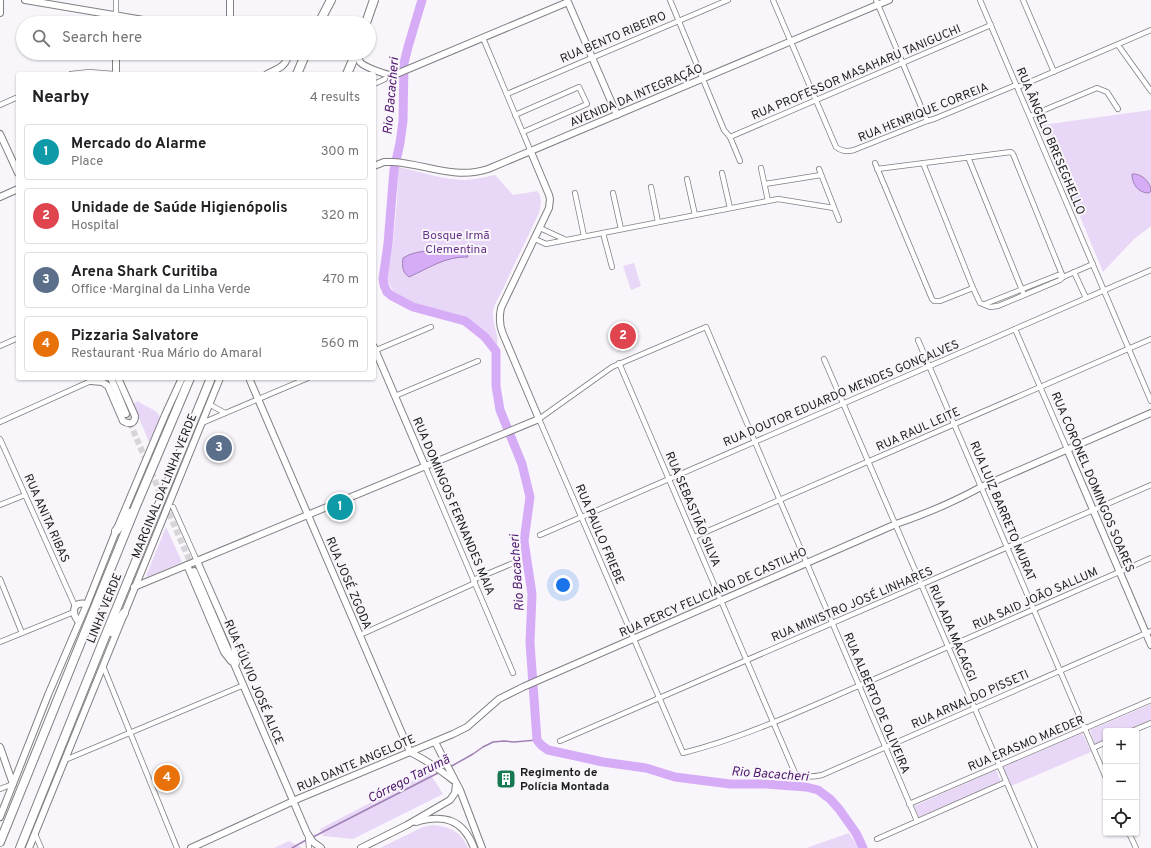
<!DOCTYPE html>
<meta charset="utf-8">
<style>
body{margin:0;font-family:Overpass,sans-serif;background:#f2f2f2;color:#202124}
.controls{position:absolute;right:12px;bottom:12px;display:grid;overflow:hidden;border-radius:4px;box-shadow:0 1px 3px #0004}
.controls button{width:36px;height:36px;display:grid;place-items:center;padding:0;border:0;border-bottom:1px solid #e0e0e0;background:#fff;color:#202124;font:20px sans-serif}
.you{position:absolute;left:563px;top:585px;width:14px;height:14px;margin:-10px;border:3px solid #fff;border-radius:50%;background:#1a73e8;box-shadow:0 0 0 6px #1a73e833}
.badge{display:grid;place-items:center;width:26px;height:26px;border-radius:50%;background:#db2777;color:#fff;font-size:13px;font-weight:700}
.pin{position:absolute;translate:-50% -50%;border:2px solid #fff;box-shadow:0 1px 4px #0006}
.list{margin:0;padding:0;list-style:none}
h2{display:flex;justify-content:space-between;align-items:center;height:52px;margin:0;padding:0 16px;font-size:17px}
h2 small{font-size:13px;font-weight:400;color:#757577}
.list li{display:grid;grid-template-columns:26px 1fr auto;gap:12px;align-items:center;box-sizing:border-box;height:56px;margin:0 8px 8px;padding:0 8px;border:1px solid #e0e0e0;border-radius:4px}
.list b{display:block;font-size:15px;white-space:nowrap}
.list p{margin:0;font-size:13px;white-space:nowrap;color:#757577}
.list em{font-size:13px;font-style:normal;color:#757577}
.icon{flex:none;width:22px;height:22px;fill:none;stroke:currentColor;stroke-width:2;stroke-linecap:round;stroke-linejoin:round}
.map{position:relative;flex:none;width:1151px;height:848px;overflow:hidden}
.search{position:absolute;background:#fff;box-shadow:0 1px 3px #0004;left:16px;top:16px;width:360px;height:44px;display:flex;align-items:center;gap:10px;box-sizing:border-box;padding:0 14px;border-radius:22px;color:#757577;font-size:15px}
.panel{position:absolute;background:#fff;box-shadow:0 1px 3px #0004;left:16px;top:72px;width:360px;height:308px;border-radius:4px}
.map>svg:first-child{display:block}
.green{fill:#e8d7f6}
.water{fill:#d7acf7;stroke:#9f81b6}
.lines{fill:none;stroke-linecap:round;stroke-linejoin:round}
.stream{stroke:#9f81b6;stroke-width:1.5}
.river{stroke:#d7acf7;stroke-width:9}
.secondary-tunnel{stroke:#d8d5da;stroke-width:6;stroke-dasharray:6 3;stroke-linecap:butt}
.street-casing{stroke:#817f83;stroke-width:6}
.secondary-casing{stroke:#817f83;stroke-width:8}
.highway-casing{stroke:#817f83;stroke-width:10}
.street{stroke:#fff;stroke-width:4.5}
.secondary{stroke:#fff;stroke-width:6}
.highway{stroke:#fff;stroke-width:8}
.labels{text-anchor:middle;stroke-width:4;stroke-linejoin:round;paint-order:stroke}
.street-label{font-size:12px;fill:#1d1d1e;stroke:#f9f6fb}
.park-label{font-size:12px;fill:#683389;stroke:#f9f6fb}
.poi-label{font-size:12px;font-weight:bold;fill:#1d1d1e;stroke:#f9f6fb;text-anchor:start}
.water-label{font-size:13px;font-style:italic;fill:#4e166d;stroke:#f9f6fb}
</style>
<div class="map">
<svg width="1151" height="848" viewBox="0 0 1151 848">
<rect width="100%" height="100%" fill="#f9f6fb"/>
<g class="green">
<polygon points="1151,110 1151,226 1134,239 1103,272 1042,125"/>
<path d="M398,167C418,171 444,180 464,180C474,180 485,177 495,175L513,195L538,191C542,198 541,205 539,213C527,239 514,264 502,291C499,297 493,306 493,313C492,324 502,341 495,349L486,336L465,320L417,304L395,294L387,280L393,243L397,202Z"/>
<polygon points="634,263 641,286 631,290 623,266"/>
<path d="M138,401C145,407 157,409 160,417L150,444L133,404Z"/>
<polygon points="166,527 182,562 147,577 146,576"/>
<polygon points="1151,704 1151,720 1124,731 1106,731 1106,739 1095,744 1090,730"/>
<polygon points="1082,733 1091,752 1011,786 1003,767"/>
<polygon points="996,770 1001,782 919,817 914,806"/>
<polygon points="429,772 443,794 353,839 323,836 320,829"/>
<path d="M433,825C451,827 460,831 468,848H380L423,827Z"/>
<polygon points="849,833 858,848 806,848"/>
<polygon points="289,841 302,848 274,848"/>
</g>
<g class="water">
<path d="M1132,174C1141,173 1151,182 1151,191L1149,193C1138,193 1132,184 1132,174Z"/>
<path d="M446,249H464L468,257C446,256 429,268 409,277C402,272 402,266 403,258C415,250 432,251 446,249Z"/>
</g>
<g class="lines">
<g class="stream">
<polyline points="450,767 473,754 483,747 493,742 504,741 514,742 537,740"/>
<polyline points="311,838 440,772"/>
<polyline points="292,848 308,839"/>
</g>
<polyline class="river" points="422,0 408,47 404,63 403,121 400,143 394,170 388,244 383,279 384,285 387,292 392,296 413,307 465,321 485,337 496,351 496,386 500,410 522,464 530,497 524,541 532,594 530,643 537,740 541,745 548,750 603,762 646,768 675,777 730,784 766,784 806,787 818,790 830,799 839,809 856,833 863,848"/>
<polyline class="secondary-tunnel" points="126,414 194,571"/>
<defs>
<g id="street">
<polyline points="670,0 724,130 730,137 740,161"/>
<path d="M773,0L836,147C841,151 847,152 854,150L927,121L934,119L1016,85"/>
<polyline points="876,0 927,121"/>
<polyline points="980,0 1151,401"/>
<polyline points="1023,0 1054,72"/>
<polyline points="116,15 116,0"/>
<polyline points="483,38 531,152"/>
<polyline points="1118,45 1151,91"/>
<polyline points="71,74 89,72 114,74"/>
<polyline points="374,84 385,79"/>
<polyline points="1018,87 1151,30"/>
<polyline points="507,94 728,0"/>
<polyline points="0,105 18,97"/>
<polyline points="515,115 579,87 587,104 523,132"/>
<polyline points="1030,116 1097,88 1107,92 1118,109"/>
<polyline points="730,137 991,25"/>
<polyline points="968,157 1024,295"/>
<polyline points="875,163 932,299 934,301 940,301 973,288"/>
<polyline points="923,163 973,288 980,303 990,307 998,306 1060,280 1063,277 1093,264"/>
<polyline points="761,168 768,201"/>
<polyline points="819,169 839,220"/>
<polyline points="877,169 1011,152 1013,154 1063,277"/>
<polyline points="722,173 730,208"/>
<polyline points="687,179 695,215"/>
<polyline points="765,184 821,175"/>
<polyline points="651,187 658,222"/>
<polyline points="575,193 584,236"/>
<polyline points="613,193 621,229"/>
<polyline points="540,228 566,240"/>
<polyline points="603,233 612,267"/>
<polyline points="535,239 546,244 778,199 834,208"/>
<polyline points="1074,272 1086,298"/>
<polyline points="985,304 1058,275 1063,277"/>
<polyline points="1015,329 1067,449"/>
<polyline points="918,340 1106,778"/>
<polyline points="0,346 18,338"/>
<polyline points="374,351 431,327"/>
<polyline points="824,359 1035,848"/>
<path d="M619,363L795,773C803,778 813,777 822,775L1151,631"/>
<polyline points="395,396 478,361"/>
<polyline points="209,404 225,413"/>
<polyline points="0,422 91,381"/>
<polyline points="202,423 308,378"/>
<polyline points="0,439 75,606"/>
<polyline points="425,466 513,673"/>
<polyline points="0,505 25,495"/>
<polyline points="173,507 197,561"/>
<polyline points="540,535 1151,270"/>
<polyline points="694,537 1151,339"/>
<polyline points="0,579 22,633"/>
<polyline points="473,580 518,561"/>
<polyline points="360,635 475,583"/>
<polyline points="0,642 74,612"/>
<polyline points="103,666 177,848"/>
<polyline points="1132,731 1151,723"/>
<polyline points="560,741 1151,485"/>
<polyline points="1093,748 1106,742"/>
<polyline points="65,760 244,685"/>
<polyline points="0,789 13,784"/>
<polyline points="909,804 1151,700"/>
<path d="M917,821C847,657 776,492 706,327L612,367L539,419L683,753C750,736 813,705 877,678C968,638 1060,598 1151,558"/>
<polyline points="1129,833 1136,848"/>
<polyline points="35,834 41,848"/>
<polyline points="308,836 309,848"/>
<polyline points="877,839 1006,782"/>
</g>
<g id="secondary">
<polyline points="25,0 161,23"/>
<polyline points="0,13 0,0"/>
<polyline points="230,23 230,0"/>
<path d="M357,53C358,56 359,60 360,62C364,67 388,76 394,75L568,2L617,115"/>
<polyline points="116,74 116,53"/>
<path d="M267,74C277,69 288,66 288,53"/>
<polyline points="0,134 18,173"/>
<path d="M374,166L384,162H393C426,164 454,180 488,169L889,0"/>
<polyline points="0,197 18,189"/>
<polyline points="374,347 425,466"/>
<polyline points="111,378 126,414"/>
<polyline points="249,378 410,752"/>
<path d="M91,381L102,382L108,386L123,421C129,425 135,424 135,416L118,378"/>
<polyline points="1067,449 1151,645"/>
<polyline points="197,561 234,645 236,663"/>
<polyline points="187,565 224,652 231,661"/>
<polyline points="194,571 307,833 313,842 321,848"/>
<path d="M134,587L539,419L503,334C499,325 499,318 501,308L549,208L550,199L549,195L531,152"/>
<path d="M79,622C71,613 72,601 87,604"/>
<polyline points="435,742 460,790 482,848"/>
<polyline points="0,747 13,784"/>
<path d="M410,752C426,760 439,769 453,780"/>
<polyline points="0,817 48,695 87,604 116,531 165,415 182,378"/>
<path d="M416,822C444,814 463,819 474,848"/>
<path d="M29,848C92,691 155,534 220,378"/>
<path d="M191,848L300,798L453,734L467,727L499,699L523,687L896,524C925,514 954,502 981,487L1151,413"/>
<polyline points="361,848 407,825 450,800 455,793 456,784"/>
</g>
<g id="highway">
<polyline points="319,23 331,0"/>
<polyline points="366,23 374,0"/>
<polyline points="297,74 306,53"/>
<polyline points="347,74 356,53"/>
<polyline points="116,531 130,513"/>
<polyline points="111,632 124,613"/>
<polyline points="0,842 136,506 190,378"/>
<polyline points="20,848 102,644 211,378"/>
</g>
</defs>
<use href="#street" class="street-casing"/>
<use href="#secondary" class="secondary-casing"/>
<use href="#highway" class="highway-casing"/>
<use href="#street" class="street"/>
<use href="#secondary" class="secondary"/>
<use href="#highway" class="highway"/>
</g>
<defs>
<symbol id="building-square" viewBox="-11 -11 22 22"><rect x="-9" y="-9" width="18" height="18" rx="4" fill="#167951" stroke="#f9f6fb"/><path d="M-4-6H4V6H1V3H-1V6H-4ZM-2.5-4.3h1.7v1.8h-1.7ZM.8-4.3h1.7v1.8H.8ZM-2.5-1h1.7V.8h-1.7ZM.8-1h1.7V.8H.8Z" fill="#fff"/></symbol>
</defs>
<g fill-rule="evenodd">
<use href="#building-square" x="495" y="768" width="22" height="22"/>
</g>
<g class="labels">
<g class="street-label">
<text transform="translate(613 37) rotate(-23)" y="4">RUA BENTO RIBEIRO</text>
<text transform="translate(856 72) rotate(-23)" y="4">RUA PROFESSOR MASAHARU TANIGUCHI</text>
<text transform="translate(636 95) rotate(-23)" y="4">AVENIDA DA INTEGRAÇÃO</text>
<text transform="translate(923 112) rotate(-22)" y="4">RUA HENRIQUE CORREIA</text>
<text transform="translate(1051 141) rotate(67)" y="4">RUA ÂNGELO BRESEGHELLO</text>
<text transform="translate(841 393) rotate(-23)" y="4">RUA DOUTOR EDUARDO MENDES GONÇALVES</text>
<text transform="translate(918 429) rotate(-24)" y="4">RUA RAUL LEITE</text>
<text transform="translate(1093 482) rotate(67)" y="4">RUA CORONEL DOMINGOS SOARES</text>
<text transform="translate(164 486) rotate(-68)" y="4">MARGINAL DA LINHA VERDE</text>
<text transform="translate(454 506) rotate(67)" y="4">RUA DOMINGOS FERNANDES MAIA</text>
<text transform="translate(693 509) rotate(67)" y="4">RUA SEBASTIÃO SILVA</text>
<text transform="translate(1003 511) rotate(67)" y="4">RUA LUIZ BARRETO MURAT</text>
<text transform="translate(47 518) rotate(66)" y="4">RUA ANITA RIBAS</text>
<text transform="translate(600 534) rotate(67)" y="4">RUA PAULO FRIEBE</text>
<text transform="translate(349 583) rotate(67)" y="4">RUA JOSÉ ZGODA</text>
<text transform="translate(713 592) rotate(-24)" y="4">RUA PERCY FELICIANO DE CASTILHO</text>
<text transform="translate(1035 598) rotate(-24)" y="4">RUA SAID JOÃO SALLUM</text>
<text transform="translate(852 604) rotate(-23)" y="4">RUA MINISTRO JOSÉ LINHARES</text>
<text transform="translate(104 608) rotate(-68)" y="4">LINHA VERDE</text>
<text transform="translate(953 633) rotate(67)" y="4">RUA ADA MACAGGI</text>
<text transform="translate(254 682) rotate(67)" y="4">RUA FÚLVIO JOSÉ ALICE</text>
<text transform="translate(970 699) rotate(-24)" y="4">RUA ARNALDO PISSETI</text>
<text transform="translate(877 703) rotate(67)" y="4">RUA ALBERTO DE OLIVEIRA</text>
<text transform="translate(1026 743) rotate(-23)" y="4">RUA ERASMO MAEDER</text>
<text transform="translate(356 763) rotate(-23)" y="4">RUA DANTE ANGELOTE</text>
</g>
<g class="park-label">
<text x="456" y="239">Bosque Irmã<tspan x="456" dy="14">Clementina</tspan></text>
</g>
<g class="poi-label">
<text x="520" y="776">Regimento de<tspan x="520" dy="14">Polícia Montada</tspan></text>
</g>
<g class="water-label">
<text transform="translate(390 96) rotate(-85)" y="5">Rio Bacacheri</text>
<text transform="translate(516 573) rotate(-94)" y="5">Rio Bacacheri</text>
<text transform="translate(770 773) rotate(4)" y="5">Rio Bacacheri</text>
<text transform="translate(408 778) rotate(-27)" y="5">Córrego Tarumã</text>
</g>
</g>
</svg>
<div class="controls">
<button>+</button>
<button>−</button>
<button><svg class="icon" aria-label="locate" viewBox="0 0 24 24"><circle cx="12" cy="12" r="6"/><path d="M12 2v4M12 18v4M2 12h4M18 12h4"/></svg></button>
</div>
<div class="you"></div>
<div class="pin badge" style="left:340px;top:507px;background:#0f9aa8">1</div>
<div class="pin badge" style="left:623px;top:336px;background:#e0444e">2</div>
<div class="pin badge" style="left:219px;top:448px;background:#5c6f8a">3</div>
<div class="pin badge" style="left:167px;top:778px;background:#e8710a">4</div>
<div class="search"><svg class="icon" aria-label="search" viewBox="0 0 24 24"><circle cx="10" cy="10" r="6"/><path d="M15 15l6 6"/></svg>Search here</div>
<section class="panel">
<h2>Nearby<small>4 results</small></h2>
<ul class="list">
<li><span class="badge" style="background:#0f9aa8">1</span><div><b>Mercado do Alarme</b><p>Place</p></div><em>300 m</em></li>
<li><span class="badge" style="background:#e0444e">2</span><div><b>Unidade de Saúde Higienópolis</b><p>Hospital</p></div><em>320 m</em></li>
<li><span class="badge" style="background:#5c6f8a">3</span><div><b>Arena Shark Curitiba</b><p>Office · Marginal da Linha Verde</p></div><em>470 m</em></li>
<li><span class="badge" style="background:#e8710a">4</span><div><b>Pizzaria Salvatore</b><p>Restaurant · Rua Mário do Amaral</p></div><em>560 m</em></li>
</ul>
</section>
</div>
